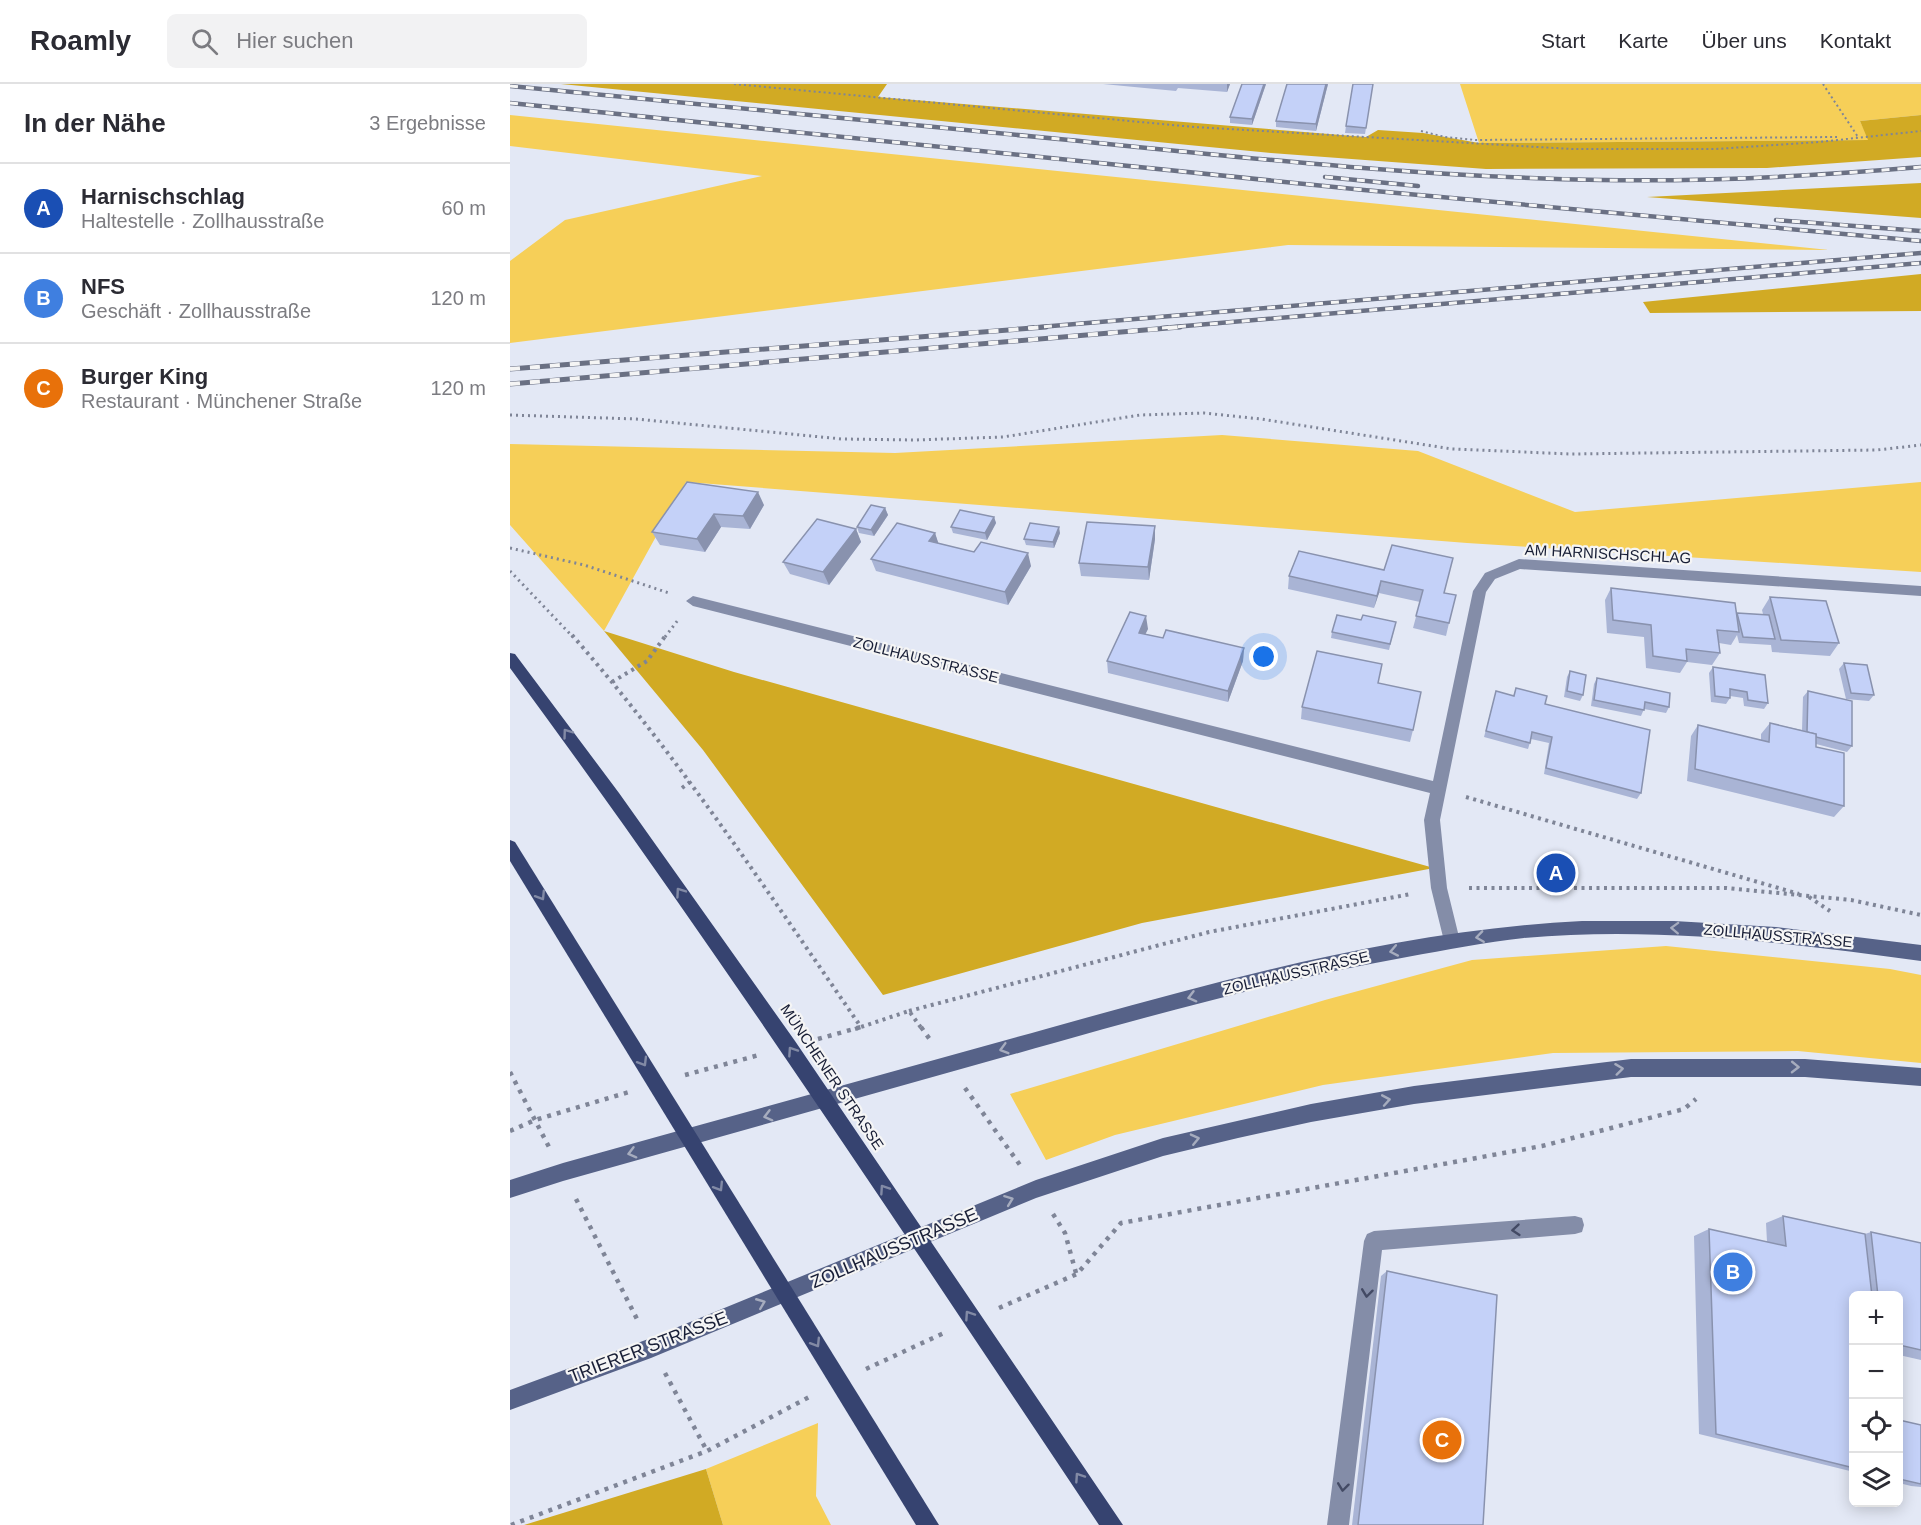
<!DOCTYPE html>
<html lang="de">
<meta charset="utf-8">
<style>
body{margin:0;font-family:Arial,sans-serif;background:#f2f2f3;color:#2b2b33}
.controls{position:absolute;right:18px;bottom:18px;display:grid;overflow:hidden;border-radius:9px;box-shadow:0 3px 15px #0003}
.controls button{width:54px;height:54px;display:grid;place-items:center;padding:0;border:0;border-bottom:2px solid #e1e1e2;background:#fff;color:#2b2b33;font:30px sans-serif}
.you{position:absolute;left:754px;top:573px;width:21px;height:21px;margin:-15px;border:4px solid #fff;border-radius:50%;background:#1a73e8;box-shadow:0 0 0 9px #1a73e833}
.badge{display:grid;place-items:center;width:39px;height:39px;border-radius:50%;background:#7c3aed;color:#fff;font-size:20px;font-weight:700}
.pin{position:absolute;translate:-50% -50%;border:3px solid #fff;box-shadow:0 2px 6px #0006}
.list{margin:0;padding:0;list-style:none}
h2{display:flex;justify-content:space-between;align-items:center;height:78px;margin:0;padding:0 24px;font-size:26px}
h2 small{font-size:20px;font-weight:400;color:#7c7c81}
.list li{display:grid;grid-template-columns:39px 1fr auto;gap:18px;align-items:center;box-sizing:border-box;height:90px;padding:0 24px;border-top:2px solid #e1e1e2}
.list b{display:block;font-size:22px;white-space:nowrap}
.list p{margin:0;font-size:20px;white-space:nowrap;color:#7c7c81}
.list em{font-size:20px;font-style:normal;color:#7c7c81}
.icon{flex:none;width:33px;height:33px;fill:none;stroke:currentColor;stroke-width:2;stroke-linecap:round;stroke-linejoin:round}
.map{position:relative;flex:none;width:1411px;height:1441px;overflow:hidden}
header{display:flex;align-items:center;gap:36px;box-sizing:border-box;height:84px;padding:0 30px;background:#fff;border-bottom:2px solid #e1e1e2}
header strong{font-size:28px}
nav{display:flex;gap:33px;margin-inline-start:auto;font-size:21px}
.search{width:420px;height:54px;background:#f2f2f3;display:flex;align-items:center;gap:15px;box-sizing:border-box;padding:0 21px;border-radius:9px;color:#7c7c81;font-size:22px}
main{display:flex}
aside{flex:1;background:#fff}
.map>svg:first-child{display:block}
.green{fill:#f6cf58}
.forest{fill:#d1aa24}
.lines{fill:none;stroke-linecap:round;stroke-linejoin:round}
.path-far3{stroke:#7f8597;stroke-width:2;stroke-dasharray:2 3;stroke-linecap:butt}
.path-far2{stroke:#7f8597;stroke-width:3;stroke-dasharray:2 4;stroke-linecap:butt}
.path-far1{stroke:#7f8597;stroke-width:4;stroke-dasharray:3 4.5;stroke-linecap:butt}
.path{stroke:#7f8597;stroke-width:4.5;stroke-dasharray:4 6;stroke-linecap:butt}
.service{fill:#848da8;fill-rule:evenodd}
.minor{fill:#848da8;fill-rule:evenodd}
.secondary{fill:#566288;fill-rule:evenodd}
.primary{fill:#364370;fill-rule:evenodd}
.rail-far1-casing{stroke:#6a7083;stroke-width:4.5}
.rail-casing{stroke:#6a7083;stroke-width:5}
.rail-far1{stroke:#f5f5f5;stroke-width:3;stroke-dasharray:8;stroke-linecap:butt}
.rail{stroke:#f5f5f5;stroke-width:4;stroke-dasharray:10;stroke-linecap:butt}
.wall{fill:#a9b4d5}
.shaded-wall{fill:#8992ae}
.building{fill:#c4d1f8;stroke:#8992ae;stroke-width:1.5}
.oneway{stroke:#828aa5}
.oneway2{stroke:#a6acbe}
.oneway3{stroke:#434a64}
.labels{text-anchor:middle;stroke-width:4.5;stroke-linejoin:round;paint-order:stroke}
.street-label{font-size:15px;fill:#181e36;stroke:#f5f5f5}
.near-street-label{font-size:18px;fill:#181e36;stroke:#f5f5f5}
</style>
<header>
<strong>Roamly</strong>
<div class="search"><svg class="icon" aria-label="search" viewBox="0 0 24 24"><circle cx="10" cy="10" r="6"/><path d="M15 15l6 6"/></svg>Hier suchen</div>
<nav><a>Start</a><a>Karte</a><a>Über uns</a><a>Kontakt</a></nav>
</header>
<main>
<aside>
<h2>In der Nähe<small>3 Ergebnisse</small></h2>
<ul class="list">
<li><span class="badge" style="background:#1a4fb4">A</span><div><b>Harnischschlag</b><p>Haltestelle · Zollhausstraße</p></div><em>60 m</em></li>
<li><span class="badge" style="background:#3f7fe0">B</span><div><b>NFS</b><p>Geschäft · Zollhausstraße</p></div><em>120 m</em></li>
<li><span class="badge" style="background:#e8710a">C</span><div><b>Burger King</b><p>Restaurant · Münchener Straße</p></div><em>120 m</em></li>
</ul>
</aside>
<div class="map">
<svg width="1411" height="1441" viewBox="0 0 1411 1441">
<rect width="100%" height="100%" fill="#e3e8f5"/>
<g class="green">
<polygon points="950,0 1411,0 1411,31 1350,37 1359,56 969,59"/>
<polygon points="0,31 1319,166 778,161 0,259 0,177 55,136 252,92 0,62"/>
<polygon points="712,351 908,367 1065,428 1411,398 1411,488 957,459 176,398 94,547 0,441 0,360 385,369"/>
<polygon points="1156,862 1380,885 1411,891 1411,979 1288,967 1043,969 813,1001 605,1051 536,1076 500,1010 815,916 962,876"/>
<polygon points="308,1339 306,1412 321,1441 213,1441 196,1385"/>
</g>
<g class="forest">
<polygon points="51,0 377,0 368,13 856,53 868,46 913,49 969,59 1358,56 1350,37 1411,31 1411,73 1257,84 976,85 761,69"/>
<polygon points="1411,99 1411,134 1137,113"/>
<polygon points="1411,190 1411,227 1140,229 1133,218"/>
<polygon points="94,547 224,588 924,784 632,839 373,911 193,666"/>
<polygon points="196,1385 213,1441 14,1441"/>
</g>
<g class="lines">
<g class="path-far3">
<polyline points="224,0 684,43 1062,65 1206,65 1309,58 1411,47"/>
<polyline points="1313,0 1348,53 1346,53"/>
<polyline points="911,47 935,53 966,56 1327,53"/>
</g>
<g class="path-far2">
<polyline points="0,331 126,335 332,355 405,356 493,353 630,331 694,329 751,335 942,365 1061,370 1367,366 1411,361"/>
<polyline points="0,464 74,481 159,509"/>
<polyline points="0,487 63,553"/>
<polyline points="155,553 168,536"/>
</g>
<g class="path-far1">
<path d="M62,551C169,673 259,810 351,943L399,927L412,945"/>
<polyline points="102,598 137,577 156,551"/>
<polyline points="172,704 180,698"/>
<polyline points="956,713 1289,810"/>
<polyline points="959,804 1216,804 1341,816 1411,831"/>
<polyline points="1299,813 1320,827"/>
<polyline points="399,927 699,848 901,810"/>
<polyline points="345,945 351,943"/>
</g>
<g class="path">
<polyline points="411,943 421,957"/>
<polyline points="308,955 351,943"/>
<polyline points="0,988 39,1063"/>
<polyline points="175,991 249,971"/>
<polyline points="455,1004 510,1081"/>
<polyline points="0,1047 25,1036 119,1008"/>
<polyline points="66,1115 128,1237"/>
<polyline points="543,1130 555,1149 566,1189"/>
<polyline points="489,1224 567,1190 611,1139 1032,1062 1174,1025 1186,1015"/>
<polyline points="356,1285 436,1248"/>
<polyline points="155,1289 197,1367"/>
<polyline points="1,1441 197,1367 303,1311"/>
</g>
<polygon class="service" points="1065,1132 1072,1134 1074,1141 1072,1148 1065,1150 872,1166 839,1441 817,1441 854,1157 857,1150 864,1147"/>
<polygon class="minor" points="1009,475 1411,502 1411,512 1010,485 985,495 976,508 930,736 937,804 950,857 948,862 942,864 936,862 934,857 921,804 914,736 920,709 183,522 176,517 183,512 923,697 963,507 975,489"/>
<g class="secondary">
<path d="M1072,837H1164L1266,843L1411,861V877C1280,859 1147,842 1014,854C975,858 936,866 897,873C778,894 661,926 544,959C380,1005 217,1051 53,1097L0,1114V1096L53,1079C214,1034 375,990 536,945C711,896 889,846 1072,837Z"/>
<polygon points="1121,975 1295,975 1411,984 1411,1002 1295,993 1121,993 904,1020 801,1038 728,1054 653,1072 526,1114 141,1274 0,1326 0,1306 141,1254 526,1096 653,1054 801,1020 904,1002"/>
</g>
<g class="primary">
<path d="M0,569L5,570L109,709L285,957L613,1441H589C396,1153 206,863 0,584Z"/>
<polygon points="0,756 5,758 429,1441 406,1441 0,777"/>
</g>
<defs>
<g id="rail-far1">
<path d="M0,2C186,20 373,38 559,56C736,74 913,93 1091,96C1198,98 1305,92 1411,83"/>
<polyline points="0,19 854,106 1411,157"/>
<polyline points="815,93 908,102"/>
<polyline points="1266,136 1411,147"/>
<polyline points="518,244 1411,169"/>
<polyline points="652,244 1411,179"/>
</g>
<g id="rail">
<polyline points="0,285 536,243"/>
<polyline points="0,300 670,243"/>
</g>
</defs>
<use href="#rail-far1" class="rail-far1-casing"/>
<use href="#rail" class="rail-casing"/>
<use href="#rail-far1" class="rail-far1"/>
<use href="#rail" class="rail"/>
</g>
<g class="wall">
<polygon points="593,0 720,0 717,8 668,4 666,7"/>
<polygon points="756,0 742,41 720,39 720,33"/>
<polygon points="818,0 806,47 766,43 766,37"/>
<polygon points="863,0 855,50 835,49 836,42"/>
<polygon points="177,398 254,421 240,445 211,443 195,468 150,461 142,448"/>
<polygon points="375,424 378,431 364,452 349,449 347,443"/>
<polygon points="484,433 486,439 477,456 443,449 441,443"/>
<polygon points="346,445 351,458 319,501 280,490 273,478"/>
<polygon points="425,449 428,459 521,482 498,521 366,487 361,475"/>
<polygon points="550,449 544,464 516,461 514,455"/>
<polygon points="645,455 639,496 571,492 569,479"/>
<polygon points="789,467 934,509 939,539 936,552 903,544 910,518 869,509 864,524 778,505 779,492"/>
<polygon points="1101,504 1226,530 1253,530 1252,526 1260,513 1329,559 1320,572 1262,568 1261,561 1229,559 1227,551 1221,561 1209,559 1210,569 1202,581 1177,578 1170,589 1136,584 1134,553 1097,549 1095,516"/>
<polygon points="851,536 886,538 879,566 821,554 822,548"/>
<polygon points="638,545 635,550 653,554 734,564 733,577 718,618 598,589 597,577"/>
<polygon points="1334,579 1364,611 1359,617 1336,615 1329,585"/>
<polygon points="1203,583 1258,619 1254,625 1234,622 1233,614 1220,612 1220,614 1216,620 1201,618 1199,589"/>
<polygon points="1060,587 1073,611 1070,617 1054,613 1057,593"/>
<polygon points="1087,594 1159,623 1156,629 1134,625 1131,632 1081,622 1084,600"/>
<polygon points="1006,604 1035,620 1131,709 1127,715 1034,690 1039,659 1021,655 1018,665 974,653 986,607 1003,612"/>
<polygon points="1298,607 1342,662 1337,668 1306,660 1306,663 1334,722 1324,733 1177,697 1181,652 1188,641 1251,656 1251,650 1260,639 1292,646 1293,613"/>
<polygon points="792,623 903,646 900,658 791,635"/>
<polygon points="1273,1132 1355,1150 1361,1148 1411,1159 1411,1276 1389,1271 1389,1212 1344,1212 1344,1388 1189,1350 1184,1152 1199,1145 1257,1158 1256,1139"/>
<polygon points="877,1187 973,1441 842,1441 871,1192"/>
<polygon points="1389,1336 1411,1341 1411,1403 1401,1402 1389,1399"/>
</g>
<g class="shaded-wall">
<polygon points="717,0 720,0 717,8"/>
<polygon points="754,0 756,0 742,41 742,35"/>
<polygon points="816,0 818,0 806,47 806,40"/>
<polygon points="248,408 254,421 240,445 233,432"/>
<polygon points="375,424 378,431 364,452 361,446"/>
<polygon points="204,430 211,443 195,468 187,455"/>
<polygon points="484,433 486,439 477,456 475,449"/>
<polygon points="645,442 645,455 639,496 638,483"/>
<polygon points="549,443 550,449 544,464 543,458"/>
<polygon points="346,445 351,458 319,501 313,488"/>
<polygon points="425,449 429,461 419,457"/>
<polygon points="518,469 521,482 498,521 495,508"/>
<polygon points="871,497 869,509 864,524 867,512"/>
<polygon points="636,532 638,545 630,561 629,549"/>
<polygon points="734,564 733,577 718,618 718,607"/>
</g>
<g class="building">
<polygon points="732,0 754,0 742,35 720,33"/>
<polygon points="777,0 816,0 806,40 766,37"/>
<polygon points="843,0 863,0 856,44 836,42"/>
<polygon points="177,398 248,408 233,432 204,430 187,455 142,448"/>
<polygon points="361,421 375,424 361,446 347,443"/>
<polygon points="450,426 484,433 475,449 441,443"/>
<polygon points="307,435 346,445 313,488 273,478"/>
<polygon points="577,438 645,442 638,483 569,479"/>
<polygon points="387,439 425,449 419,457 464,468 471,458 518,469 495,508 361,475"/>
<polygon points="520,439 549,443 543,458 514,455"/>
<polygon points="882,461 943,474 934,509 946,511 939,539 906,532 913,506 871,497 867,512 779,492 789,467 874,486"/>
<polygon points="1101,504 1225,519 1229,548 1207,546 1210,569 1176,565 1177,577 1143,572 1141,541 1103,536"/>
<polygon points="1260,513 1316,517 1329,559 1271,556"/>
<polygon points="620,528 636,532 629,549 653,554 656,546 734,564 718,607 597,577"/>
<polygon points="1227,529 1259,531 1265,555 1233,553"/>
<polygon points="827,531 851,536 853,531 886,538 880,560 822,548"/>
<polygon points="807,567 872,580 868,599 911,608 903,646 792,623"/>
<polygon points="1334,579 1357,581 1364,611 1341,609"/>
<polygon points="1203,583 1255,591 1258,619 1238,616 1237,608 1220,605 1220,614 1205,612"/>
<polygon points="1060,587 1076,591 1073,611 1057,607"/>
<polygon points="1087,594 1160,609 1159,623 1135,618 1134,626 1084,616"/>
<polygon points="1006,604 1037,612 1035,620 1140,646 1131,709 1036,684 1042,653 1022,648 1020,659 976,647 986,607 1004,612"/>
<polygon points="1298,607 1342,617 1342,662 1306,653 1306,650 1297,648"/>
<polygon points="1260,639 1306,650 1306,663 1334,669 1334,722 1185,685 1188,641 1259,658"/>
<polygon points="1273,1132 1355,1150 1362,1212 1344,1212 1344,1384 1206,1350 1199,1145 1276,1162"/>
<polygon points="1361,1148 1411,1159 1411,1266 1389,1261 1389,1212 1368,1212"/>
<polygon points="877,1187 987,1211 973,1441 848,1441"/>
<polygon points="1389,1336 1411,1341 1411,1400 1389,1395"/>
</g>
<defs><path id="oneway-chevron" d="M-2-3.5L2.5 0L-2 3.5" fill="none" stroke-width="1.6" stroke-linecap="round" stroke-linejoin="round" transform="scale(1.5)"/></defs>
<g class="oneway">
<use href="#oneway-chevron" transform="translate(57 649) rotate(-126)"/>
<use href="#oneway-chevron" transform="translate(170 808) rotate(-125)"/>
<use href="#oneway-chevron" transform="translate(31 812) rotate(58)"/>
<use href="#oneway-chevron" transform="translate(282 967) rotate(-124)"/>
<use href="#oneway-chevron" transform="translate(133 978) rotate(59)"/>
<use href="#oneway-chevron" transform="translate(209 1103) rotate(58)"/>
<use href="#oneway-chevron" transform="translate(374 1105) rotate(-124)"/>
<use href="#oneway-chevron" transform="translate(459 1231) rotate(-124)"/>
<use href="#oneway-chevron" transform="translate(306 1259) rotate(58)"/>
<use href="#oneway-chevron" transform="translate(569 1393) rotate(-124)"/>
</g>
<g class="oneway2">
<use href="#oneway-chevron" transform="translate(1165 844) rotate(-178)"/>
<use href="#oneway-chevron" transform="translate(970 853) rotate(172)"/>
<use href="#oneway-chevron" transform="translate(884 867) rotate(169)"/>
<use href="#oneway-chevron" transform="translate(682 913) rotate(165)"/>
<use href="#oneway-chevron" transform="translate(494 965) rotate(164)"/>
<use href="#oneway-chevron" transform="translate(1285 983) rotate(1)"/>
<use href="#oneway-chevron" transform="translate(1109 985) rotate(-7)"/>
<use href="#oneway-chevron" transform="translate(876 1016) rotate(-10)"/>
<use href="#oneway-chevron" transform="translate(258 1032) rotate(165)"/>
<use href="#oneway-chevron" transform="translate(685 1055) rotate(-13)"/>
<use href="#oneway-chevron" transform="translate(122 1069) rotate(165)"/>
<use href="#oneway-chevron" transform="translate(499 1116) rotate(-21)"/>
<use href="#oneway-chevron" transform="translate(251 1219) rotate(-22)"/>
</g>
<g class="oneway3">
<use href="#oneway-chevron" transform="translate(1006 1146) rotate(175)"/>
<use href="#oneway-chevron" transform="translate(857 1209) rotate(97)"/>
<use href="#oneway-chevron" transform="translate(833 1403) rotate(97)"/>
</g>
<g class="labels">
<g class="street-label">
<text transform="translate(1098 470) rotate(3)" y="5">AM HARNISCHSCHLAG</text>
<text transform="translate(416 576) rotate(14)" y="5">ZOLLHAUSSTRASSE</text>
<text transform="translate(1268 852) rotate(5)" y="5">ZOLLHAUSSTRASSE</text>
<text transform="translate(786 889) rotate(-13)" y="5">ZOLLHAUSSTRASSE</text>
<text transform="translate(322 993) rotate(56)" y="5">MÜNCHENER STRASSE</text>
</g>
<g class="near-street-label">
<text transform="translate(384 1164) rotate(-23)" y="6">ZOLLHAUSSTRASSE</text>
<text transform="translate(138 1263) rotate(-21)" y="6">TRIERER STRASSE</text>
</g>
</g>
</svg>
<div class="controls">
<button>+</button>
<button>−</button>
<button><svg class="icon" aria-label="locate" viewBox="0 0 24 24"><circle cx="12" cy="12" r="6"/><path d="M12 2v4M12 18v4M2 12h4M18 12h4"/></svg></button>
<button><svg class="icon" aria-label="layers" viewBox="0 0 24 24"><path d="M12 4l9 5-9 5-9-5zM3 14l9 5 9-5"/></svg></button>
</div>
<div class="you"></div>
<div class="pin badge" style="left:1046px;top:789px;background:#1a4fb4">A</div>
<div class="pin badge" style="left:1223px;top:1188px;background:#3f7fe0">B</div>
<div class="pin badge" style="left:932px;top:1356px;background:#e8710a">C</div>
</div>
</main>
